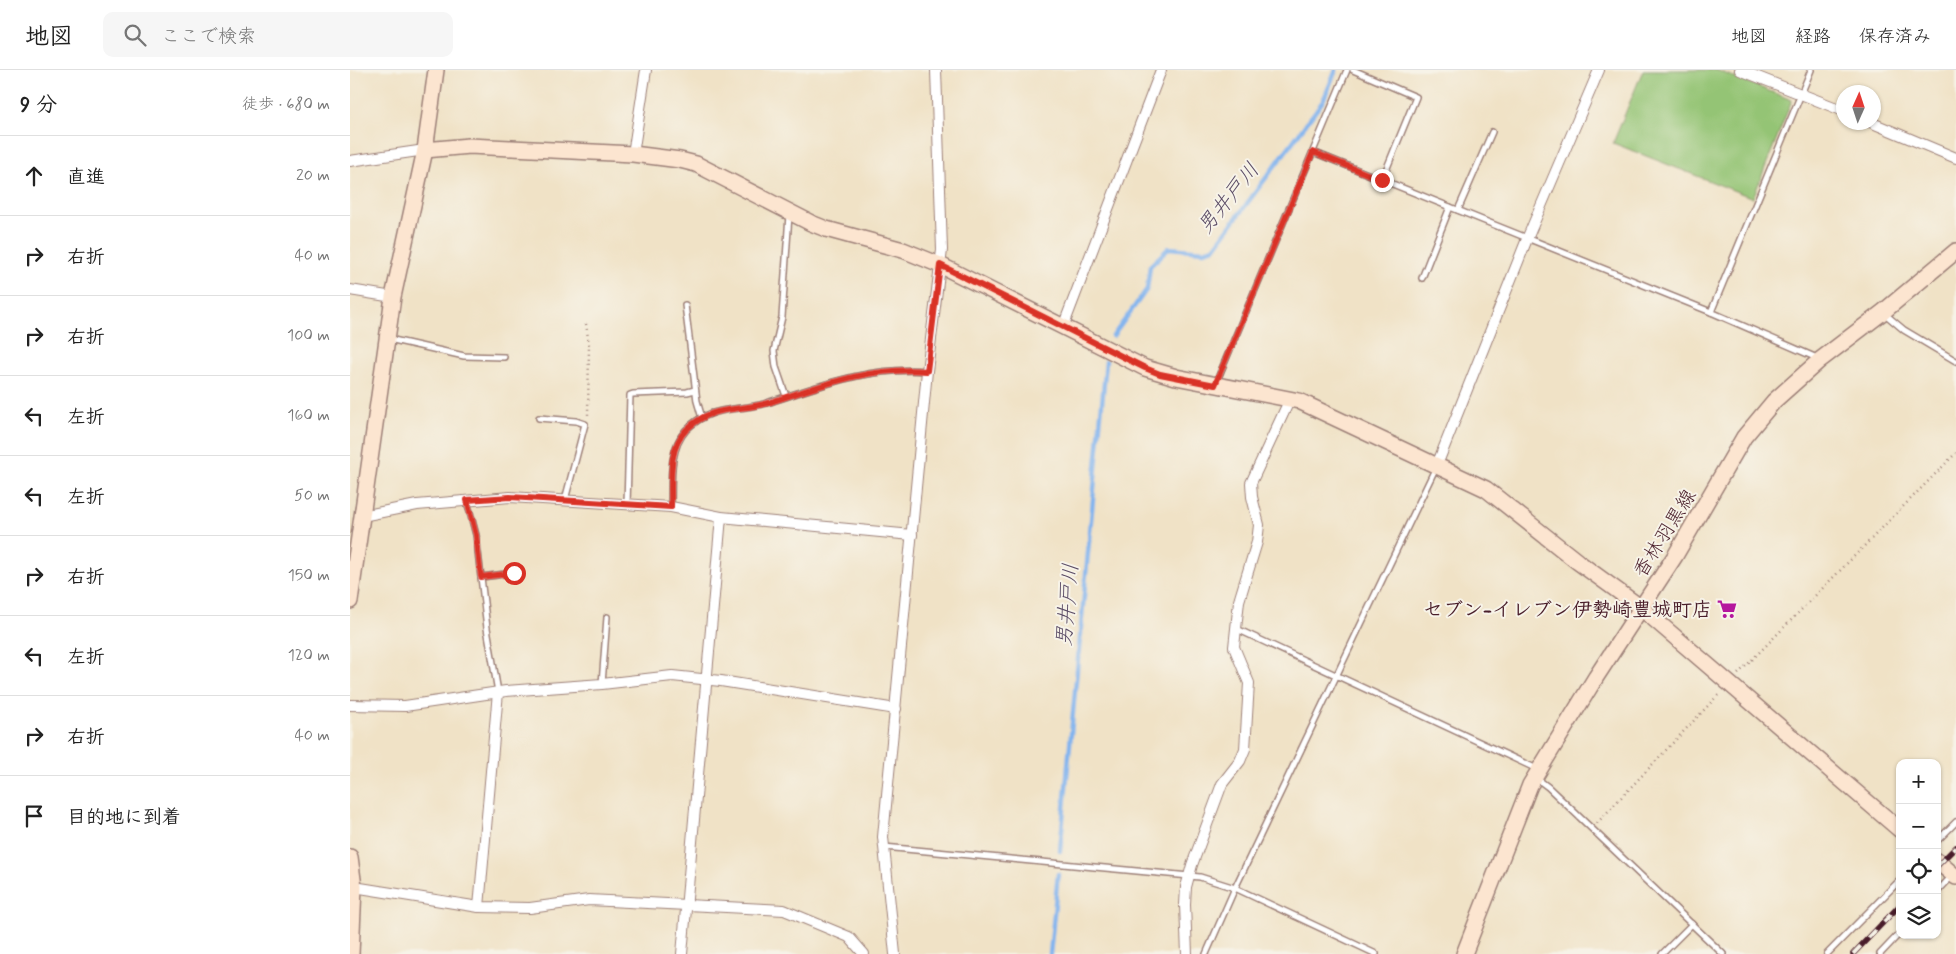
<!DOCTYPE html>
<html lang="ja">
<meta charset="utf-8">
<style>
body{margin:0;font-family:Mynerve,"Klee One",sans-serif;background:#f6f6f6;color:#222}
.controls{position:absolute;right:15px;bottom:15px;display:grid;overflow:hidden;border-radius:10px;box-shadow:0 1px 4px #0004}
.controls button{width:45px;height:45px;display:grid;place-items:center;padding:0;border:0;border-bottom:1px solid #e0e0e0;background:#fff;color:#222;font:25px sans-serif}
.compass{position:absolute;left:1486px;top:15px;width:45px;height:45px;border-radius:50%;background:#fff;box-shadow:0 1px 4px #0004;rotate:3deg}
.stop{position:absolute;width:15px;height:15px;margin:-11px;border:4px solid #d93025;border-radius:50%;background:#fff}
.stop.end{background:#d93025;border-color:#fff;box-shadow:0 1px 5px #0008}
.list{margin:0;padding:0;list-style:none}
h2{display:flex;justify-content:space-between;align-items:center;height:65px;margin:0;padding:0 20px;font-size:21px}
h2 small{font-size:16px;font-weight:400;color:#767676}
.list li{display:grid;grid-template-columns:32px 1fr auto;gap:15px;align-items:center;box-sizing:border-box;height:80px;padding:0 20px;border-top:1px solid #e0e0e0}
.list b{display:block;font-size:19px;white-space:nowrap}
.list em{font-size:16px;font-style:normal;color:#767676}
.icon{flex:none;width:28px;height:28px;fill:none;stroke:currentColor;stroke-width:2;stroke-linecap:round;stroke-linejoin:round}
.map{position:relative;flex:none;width:1606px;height:884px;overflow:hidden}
header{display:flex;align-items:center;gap:30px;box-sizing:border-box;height:70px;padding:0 25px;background:#fff;border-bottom:1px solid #e0e0e0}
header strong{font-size:24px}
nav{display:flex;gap:28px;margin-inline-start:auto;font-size:18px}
.search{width:350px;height:45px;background:#f6f6f6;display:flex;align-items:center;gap:12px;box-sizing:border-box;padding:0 18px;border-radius:10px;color:#767676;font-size:19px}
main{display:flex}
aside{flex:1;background:#fff}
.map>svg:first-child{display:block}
.green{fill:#94c474;stroke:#6f7250}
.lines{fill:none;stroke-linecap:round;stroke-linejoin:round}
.stream{stroke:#82b4ee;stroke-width:4.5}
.lane-casing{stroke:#9d8078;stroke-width:8}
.street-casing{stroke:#9d8078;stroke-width:12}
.secondary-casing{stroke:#9d8078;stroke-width:18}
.path{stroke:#9d8078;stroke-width:2.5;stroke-dasharray:1 4;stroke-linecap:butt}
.lane{stroke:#fff;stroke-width:5}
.street{stroke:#fff;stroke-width:10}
.secondary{stroke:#fce5d0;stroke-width:15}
.rail-casing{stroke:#4a1f2b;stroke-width:5.5}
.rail{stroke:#f7f3e8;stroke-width:4;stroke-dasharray:11;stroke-linecap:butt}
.route{stroke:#d93025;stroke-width:6}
.labels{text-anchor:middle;stroke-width:4;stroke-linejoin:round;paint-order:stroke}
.street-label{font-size:20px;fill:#4a1f2b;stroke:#f7f3e8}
.poi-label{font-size:20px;font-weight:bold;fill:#4a1f2b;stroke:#f7f3e8;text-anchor:end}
.water-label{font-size:21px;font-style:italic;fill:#5b4c66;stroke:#f7f3e8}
</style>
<header>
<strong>地図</strong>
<div class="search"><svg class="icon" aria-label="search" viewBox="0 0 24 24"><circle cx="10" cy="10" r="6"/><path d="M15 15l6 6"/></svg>ここで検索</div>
<nav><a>地図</a><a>経路</a><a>保存済み</a></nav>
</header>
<main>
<aside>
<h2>9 分<small>徒歩 · 680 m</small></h2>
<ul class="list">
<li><svg class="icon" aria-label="ahead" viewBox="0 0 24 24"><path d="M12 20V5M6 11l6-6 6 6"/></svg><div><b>直進</b></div><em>20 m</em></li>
<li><svg class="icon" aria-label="right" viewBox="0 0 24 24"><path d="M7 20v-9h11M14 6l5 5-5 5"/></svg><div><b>右折</b></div><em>40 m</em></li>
<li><svg class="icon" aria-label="right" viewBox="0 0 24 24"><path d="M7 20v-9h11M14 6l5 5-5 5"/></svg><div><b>右折</b></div><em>100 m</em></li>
<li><svg class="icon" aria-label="left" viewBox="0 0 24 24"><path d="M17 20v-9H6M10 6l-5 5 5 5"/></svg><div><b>左折</b></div><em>160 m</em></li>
<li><svg class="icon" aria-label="left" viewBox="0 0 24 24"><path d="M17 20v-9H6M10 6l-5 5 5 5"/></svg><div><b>左折</b></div><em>50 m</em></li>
<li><svg class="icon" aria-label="right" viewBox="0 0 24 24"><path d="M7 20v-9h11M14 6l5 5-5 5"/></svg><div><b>右折</b></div><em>150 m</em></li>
<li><svg class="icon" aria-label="left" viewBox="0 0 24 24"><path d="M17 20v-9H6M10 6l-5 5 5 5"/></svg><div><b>左折</b></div><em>120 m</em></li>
<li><svg class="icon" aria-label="right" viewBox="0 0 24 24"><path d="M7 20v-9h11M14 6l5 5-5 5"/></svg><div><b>右折</b></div><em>40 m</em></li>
<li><svg class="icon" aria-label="arrive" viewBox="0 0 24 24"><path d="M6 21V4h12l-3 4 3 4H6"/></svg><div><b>目的地に到着</b></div></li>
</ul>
</aside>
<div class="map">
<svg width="1606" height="884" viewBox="0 0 1606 884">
<rect width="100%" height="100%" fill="#f7f3e8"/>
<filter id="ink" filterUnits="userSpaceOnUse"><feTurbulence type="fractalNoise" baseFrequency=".02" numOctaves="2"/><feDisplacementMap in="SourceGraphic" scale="10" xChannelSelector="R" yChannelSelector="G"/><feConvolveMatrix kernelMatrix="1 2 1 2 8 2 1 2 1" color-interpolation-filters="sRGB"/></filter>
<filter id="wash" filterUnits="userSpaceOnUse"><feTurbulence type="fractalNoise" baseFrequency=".0096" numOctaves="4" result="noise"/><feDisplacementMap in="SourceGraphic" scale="20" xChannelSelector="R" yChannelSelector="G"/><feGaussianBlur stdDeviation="1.12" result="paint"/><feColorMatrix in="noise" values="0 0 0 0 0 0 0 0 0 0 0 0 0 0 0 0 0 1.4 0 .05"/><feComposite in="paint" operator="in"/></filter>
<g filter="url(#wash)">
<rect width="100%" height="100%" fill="#f0e2c6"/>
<polygon class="green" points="1293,0 1366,0 1442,30 1403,128 1263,73"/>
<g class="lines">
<g class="stream">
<polyline points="763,266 797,219 800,196 819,178 854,181 864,178 973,31 986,0"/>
<polyline points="710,781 756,291"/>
<polyline points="700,884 708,804"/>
</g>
</g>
</g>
<g filter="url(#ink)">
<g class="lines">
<defs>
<g id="lane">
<polyline points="1003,0 1066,27 1032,110"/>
<polyline points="963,82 1361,242 1467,288"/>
<polyline points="1108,140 1142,62"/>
<polyline points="1072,208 1100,137"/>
<polyline points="335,235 347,331 352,348"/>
<polyline points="1361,242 1461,0"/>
<polyline points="1535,244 1554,260 1606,291"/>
<polyline points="39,269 114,286 154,287"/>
<polyline points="866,313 997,0"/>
<polyline points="436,326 426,297 424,281 432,247 439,145"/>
<polyline points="189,348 226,351 235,354 215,430"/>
<polyline points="117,431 126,465 137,558 148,622"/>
<polyline points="277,435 280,325 283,324 337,322 345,320"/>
<path d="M321,437C322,412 318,380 336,360C361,334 387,342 417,333C470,316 520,296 577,301"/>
<polyline points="131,507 164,503"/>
<polyline points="887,559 1187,699"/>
<polyline points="252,614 257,547"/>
<polyline points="1186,708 1198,717 1373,884"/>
<polyline points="1587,771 1606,752"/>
<polyline points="534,777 850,807 885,818 1026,884"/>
<polyline points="1587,822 1602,806"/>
<polyline points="856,884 885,818 1086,397"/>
<polyline points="1312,884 1342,854"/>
<polyline points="1477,884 1550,810"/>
<polyline points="1530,884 1550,863"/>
</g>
<g id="street">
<polyline points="1390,0 1494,41"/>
<polyline points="1520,52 1606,88"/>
<polyline points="283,84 296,0"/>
<polyline points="0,91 75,80"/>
<polyline points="0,220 43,227"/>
<polyline points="713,257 811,0"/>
<polyline points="1087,395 1177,169 1249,0"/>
<polyline points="12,446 67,435 160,427 321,437 371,447 562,465"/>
<polyline points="0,635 55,636 156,621 252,614 322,606 371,611 546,639"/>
<polyline points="4,817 129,837 180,838 239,830 434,840 499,867 514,884"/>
<polyline points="129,837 148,622"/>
<polyline points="332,884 371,447"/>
<polyline points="545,884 533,767 577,301 592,180 586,0"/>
<polyline points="837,884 835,835 836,817 842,795 872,714 890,691 895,679 899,613 884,577 889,531 907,472 909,455 902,427 901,413 940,329"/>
</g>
<g id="secondary">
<polyline points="75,80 119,76 283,84 330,90 346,94 461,153 476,159 553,180 590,195 795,298 826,307 949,331 1136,419 1228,492 1290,537 1550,760"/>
<polyline points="0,531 43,227 75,80 86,0"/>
<polyline points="0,787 4,817 1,884"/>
<polyline points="1587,791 1606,807"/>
<polyline points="1114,884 1180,715 1246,607 1325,486 1394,367 1424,331 1470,290 1533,242 1606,181"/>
</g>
</defs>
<use href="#lane" class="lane-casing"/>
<use href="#street" class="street-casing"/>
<use href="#secondary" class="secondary-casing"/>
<g class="path">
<polyline points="236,254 239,275 238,345"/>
<polyline points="1388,604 1606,383"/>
<polyline points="1247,753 1370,623"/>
</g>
<use href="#lane" class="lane"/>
<use href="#street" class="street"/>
<use href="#secondary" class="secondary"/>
<defs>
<g id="rail">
<polyline points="1587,796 1606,777"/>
<polyline points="1503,884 1550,835"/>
</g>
</defs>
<use href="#rail" class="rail-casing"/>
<use href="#rail" class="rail"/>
</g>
</g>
<g class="lines" filter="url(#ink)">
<path class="route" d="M164,503L131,507L126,465L117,430L160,427L321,437C322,412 317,380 336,360C362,334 387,342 418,333C470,316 521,296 577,301L590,195L795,298L810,304L865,315L963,82L1032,110"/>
</g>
<defs>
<symbol id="supermarket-bare" viewBox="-9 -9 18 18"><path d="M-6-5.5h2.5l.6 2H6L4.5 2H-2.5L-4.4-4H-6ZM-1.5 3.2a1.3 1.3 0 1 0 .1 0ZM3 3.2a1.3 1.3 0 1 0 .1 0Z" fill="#b5179e" stroke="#f7f3e8" stroke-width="2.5" paint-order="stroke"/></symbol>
</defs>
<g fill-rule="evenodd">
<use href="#supermarket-bare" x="1363" y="525" width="28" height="28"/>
</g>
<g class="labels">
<g class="street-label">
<text transform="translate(1314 463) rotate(-58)" y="7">香林羽黒線</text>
</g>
<g class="poi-label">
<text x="1362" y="546">セブン-イレブン伊勢崎豊城町店</text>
</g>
<g class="water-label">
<text transform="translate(878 128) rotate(-51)" y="7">男井戸川</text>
<text transform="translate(717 535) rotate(-85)" y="7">男井戸川</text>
</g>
</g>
</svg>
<div class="controls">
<button>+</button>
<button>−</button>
<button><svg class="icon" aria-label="locate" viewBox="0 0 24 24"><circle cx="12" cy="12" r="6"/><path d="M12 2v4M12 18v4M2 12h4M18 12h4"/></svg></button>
<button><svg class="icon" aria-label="layers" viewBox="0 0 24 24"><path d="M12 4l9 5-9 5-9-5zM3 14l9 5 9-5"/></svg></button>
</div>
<svg class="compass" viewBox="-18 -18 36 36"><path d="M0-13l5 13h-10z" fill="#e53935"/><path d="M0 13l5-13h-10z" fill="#767676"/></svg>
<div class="stop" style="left:164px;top:503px"></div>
<div class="stop end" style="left:1032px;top:110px"></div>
</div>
</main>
